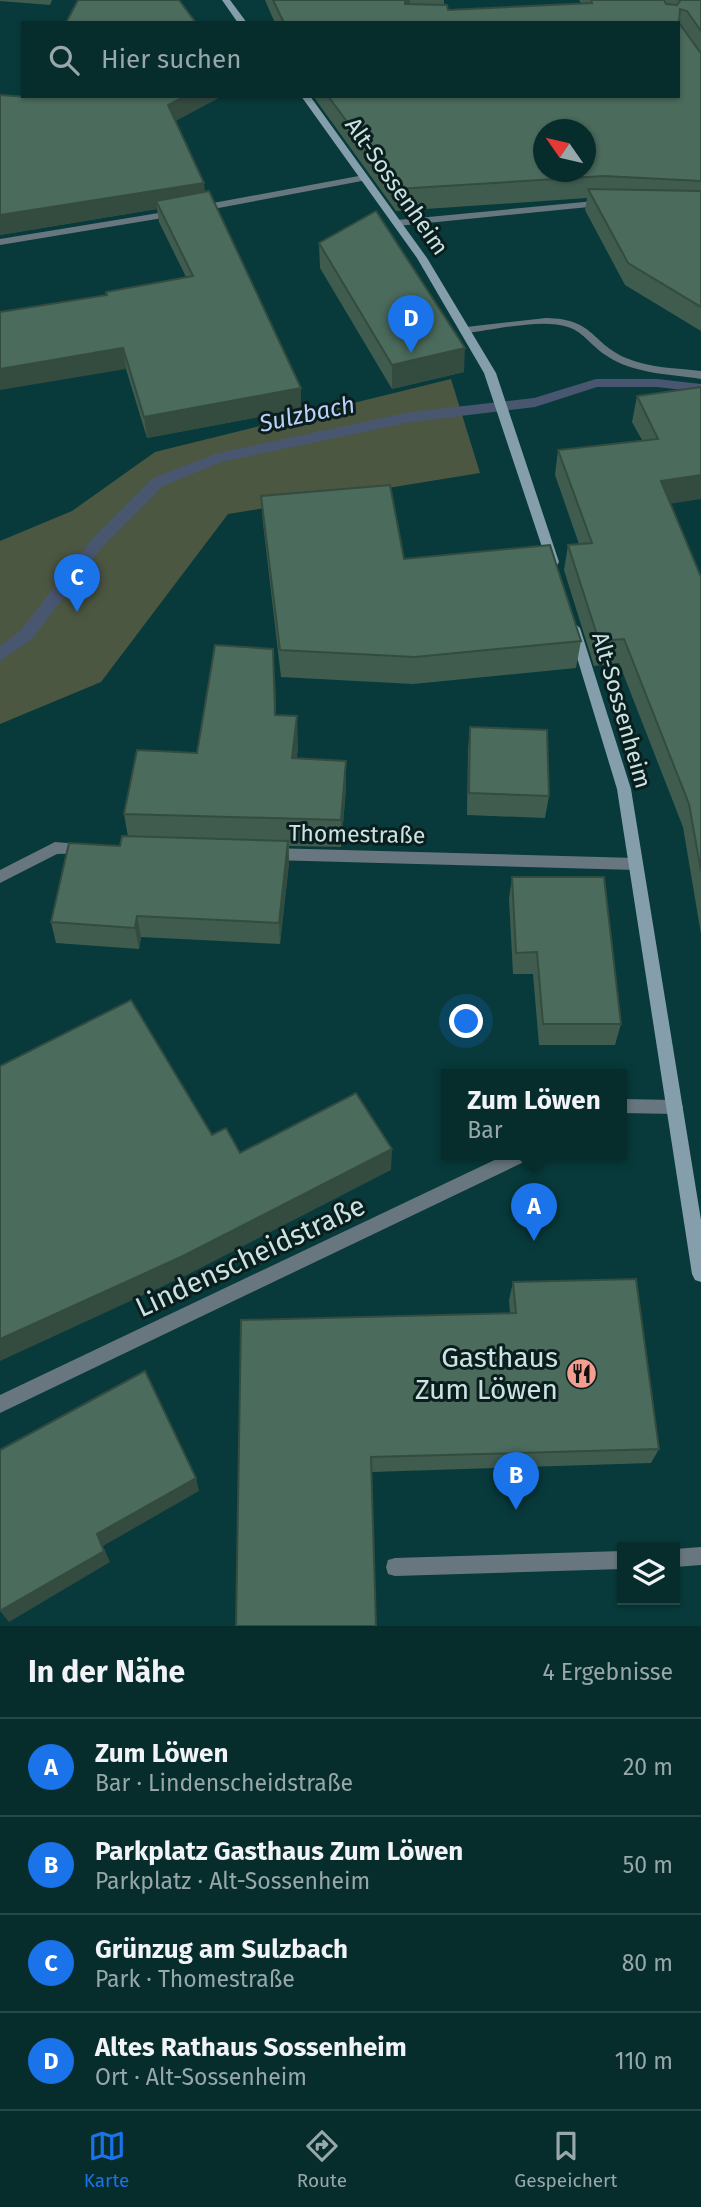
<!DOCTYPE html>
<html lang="de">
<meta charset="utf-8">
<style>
body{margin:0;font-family:"Fira Sans",sans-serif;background:#143838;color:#f1f3f6}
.controls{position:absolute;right:21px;bottom:21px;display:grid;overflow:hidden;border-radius:0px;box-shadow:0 2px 5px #0004}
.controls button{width:63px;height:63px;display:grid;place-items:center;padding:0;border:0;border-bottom:2px solid #274848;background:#062c2c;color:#f1f3f6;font:35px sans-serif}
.compass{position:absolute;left:533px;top:119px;width:63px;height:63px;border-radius:50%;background:#062c2c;box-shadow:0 2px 5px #0004;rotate:304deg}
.you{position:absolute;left:467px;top:1022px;width:24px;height:24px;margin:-18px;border:5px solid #fff;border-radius:50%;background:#1a73e8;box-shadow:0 0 0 10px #1a73e833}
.badge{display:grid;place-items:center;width:46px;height:46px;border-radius:50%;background:#1a73e8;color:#fff;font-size:23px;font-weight:700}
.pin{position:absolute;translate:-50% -58px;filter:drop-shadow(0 2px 4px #0008)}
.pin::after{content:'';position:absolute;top:37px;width:24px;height:21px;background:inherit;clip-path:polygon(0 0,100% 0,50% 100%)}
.popup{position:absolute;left:441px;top:1069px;width:186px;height:91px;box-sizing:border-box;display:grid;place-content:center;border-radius:0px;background:#062c2c;filter:drop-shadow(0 2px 5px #0005);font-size:23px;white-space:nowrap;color:#98a7a9}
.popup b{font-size:26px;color:#f1f3f6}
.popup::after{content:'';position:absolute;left:50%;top:100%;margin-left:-14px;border:14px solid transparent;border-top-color:#062c2c}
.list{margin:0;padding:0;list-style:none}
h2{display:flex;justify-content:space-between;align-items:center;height:91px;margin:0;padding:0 28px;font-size:30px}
h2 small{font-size:23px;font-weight:400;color:#98a7a9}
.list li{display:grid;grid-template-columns:46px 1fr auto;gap:21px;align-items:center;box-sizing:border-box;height:98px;padding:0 28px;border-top:2px solid #274848}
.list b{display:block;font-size:26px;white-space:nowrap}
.list p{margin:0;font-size:23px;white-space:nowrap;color:#98a7a9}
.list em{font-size:23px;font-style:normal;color:#98a7a9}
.icon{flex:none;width:38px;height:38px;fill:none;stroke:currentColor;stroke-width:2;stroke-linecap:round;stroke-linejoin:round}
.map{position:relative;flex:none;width:701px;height:1626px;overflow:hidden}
.search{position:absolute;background:#062c2c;box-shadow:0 2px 5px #0004;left:21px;right:21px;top:21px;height:77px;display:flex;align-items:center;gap:18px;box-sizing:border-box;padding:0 24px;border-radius:0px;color:#98a7a9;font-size:26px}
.sheet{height:483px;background:#062c2c}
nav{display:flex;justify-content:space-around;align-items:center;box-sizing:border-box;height:98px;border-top:2px solid #274848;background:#062c2c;font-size:19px;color:#98a7a9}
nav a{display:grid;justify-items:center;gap:4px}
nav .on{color:#1a73e8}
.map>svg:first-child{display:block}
.green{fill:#4c5742}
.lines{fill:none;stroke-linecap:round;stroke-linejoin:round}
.stream{fill:#49566f;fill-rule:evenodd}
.lane{fill:#68777f;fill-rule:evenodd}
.street{fill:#68777f;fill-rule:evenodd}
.secondary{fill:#859eab;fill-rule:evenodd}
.wall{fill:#405c4f}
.shaded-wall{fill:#344b40}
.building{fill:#4b6b5c;stroke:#344b40;stroke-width:2;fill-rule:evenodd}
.labels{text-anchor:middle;stroke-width:6;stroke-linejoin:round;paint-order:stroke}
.street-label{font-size:23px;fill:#cce3e3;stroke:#0b1e1e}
.water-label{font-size:24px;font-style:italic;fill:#bcd1f9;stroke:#0b1e1e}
.near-street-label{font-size:28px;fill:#cce3e3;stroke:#0b1e1e}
.near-poi-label{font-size:28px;fill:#cce3e3;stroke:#0b1e1e;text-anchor:end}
</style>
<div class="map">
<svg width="701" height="1626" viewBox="0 0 701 1626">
<rect width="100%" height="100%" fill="#083a3b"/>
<polygon class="green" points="451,379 480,473 228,514 101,682 0,724 0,541 72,511 155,452"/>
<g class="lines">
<polygon class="stream" points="596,379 657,379 701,384 701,392 657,387 597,387 535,407 411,422 221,462 163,486 102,547 32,639 0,661 0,646 20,631 92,539 153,478 218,453 411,412 534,398"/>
<g class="lane">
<polygon points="701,1547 701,1565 675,1567 675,1549"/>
<polygon points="622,1551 622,1569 395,1576 388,1574 386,1567 388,1560 395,1558"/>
</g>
<g class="street">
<polygon points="364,175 369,178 367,180 197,212 192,209 197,206"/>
<polygon points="605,200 610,203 609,205 397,226 392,223 397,220"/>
<polygon points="177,210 181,211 181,215 0,245 0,239"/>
<path d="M546,318C595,319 590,342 626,358C649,368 676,368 701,371V379C670,374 634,374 607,356C593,348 584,332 568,327C541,318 495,330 466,333L461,330L466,327Z"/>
<polygon points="55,842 91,845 93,849 91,853 57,854 0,883 0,870"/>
<polygon points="270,848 636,858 641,860 643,864 641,868 636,870 270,860 265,858 263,854 265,850"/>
<polygon points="622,1099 675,1100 681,1102 683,1107 681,1112 675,1114 622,1113"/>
<polygon points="505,1155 530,1155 528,1160 0,1413 0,1395"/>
</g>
<g class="secondary">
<polygon points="222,0 230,0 247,23 238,23"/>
<polygon points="301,96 310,96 427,258 496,373 559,562 557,565 549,565 547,562 484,373 417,258"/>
<polygon points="574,623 580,628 631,789 701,1220 701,1282 695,1280 692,1274 617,789 568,628"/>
</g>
</g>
<g class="wall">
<polygon points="0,0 52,0 50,5 0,1"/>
<polygon points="265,0 444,0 444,5 448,10 581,3 579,0 701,0 701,331 625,285 585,210 587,198 396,211 313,96 678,96 678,23 275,23"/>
<polygon points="0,95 27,97 27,96 222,96 175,121 205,192 301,388 301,409 147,438 126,369 106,295 186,277 159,222 157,209 0,235"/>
<polygon points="319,243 464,372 392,389 320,268"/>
<polygon points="701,387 670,504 701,577 701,934 683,827 619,663 594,666 564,570 568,545 579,544 555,475 558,450 642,440 632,422 637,396"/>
<polygon points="261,496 404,559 581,641 576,668 413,684 281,677 263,523"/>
<polygon points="275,677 276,715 298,744 297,758 346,761 346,788 341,847 289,846 289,863 280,944 141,937 139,949 56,943 51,922 128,837 124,814 197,753"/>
<polygon points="470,727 549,796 545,818 467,815 468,750"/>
<polygon points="512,877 621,1024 615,1045 539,1045 533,974 513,974 509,899"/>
<polygon points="513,1282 659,1449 651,1463 372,1472 241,1320 510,1313 509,1300"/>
</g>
<g class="shaded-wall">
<polygon points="405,0 410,0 410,17 404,21"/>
<polygon points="186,96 222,96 170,124 168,105"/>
<polygon points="204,183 206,202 156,201 157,209 0,235 0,215"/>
<polygon points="123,348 126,369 0,390 0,369"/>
<polygon points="465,348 464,372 392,389 392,365"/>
<polygon points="301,388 301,409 147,438 144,417"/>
<polygon points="701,475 701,499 656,506 661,481"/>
<polygon points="297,716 298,744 294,785 292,758"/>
<polygon points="346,761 346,788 341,847 341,820"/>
<polygon points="288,841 289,863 280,944 279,923"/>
<polygon points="137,916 141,937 139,949 135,928"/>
<polygon points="392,1149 391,1170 187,1275 0,1361 0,1339"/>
<polygon points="196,1478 199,1491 103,1546 110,1562 9,1622 0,1611 97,1534"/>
</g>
<g class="building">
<polygon points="78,0 179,0 196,23 66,23"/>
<path d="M273,0H405V4L447,5L448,10L592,3L591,0H664L666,4L677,5L680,1L679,0H701V31L687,11L680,9L679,23L700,52H701V181L604,176L397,189L328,96H678V23H284ZM543,130H585V172H543Z"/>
<polygon points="0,95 27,97 27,96 186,96 168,105 204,183 0,215"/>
<polygon points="588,189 701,191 701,307 628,263"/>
<polygon points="209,191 301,388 144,417 123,348 0,369 0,312 107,295 106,292 193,276 156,201"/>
<polygon points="376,211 465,348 392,365 319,243"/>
<polygon points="701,387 701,475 661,481 701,577 701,871 689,804 624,639 599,641 568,545 592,543 558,450 658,439 637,396"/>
<polygon points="390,485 404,559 550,545 581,641 415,657 280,650 261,496"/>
<polygon points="215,645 273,649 275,715 297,716 292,758 346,761 341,820 124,814 137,750 197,753"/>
<polygon points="470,727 547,730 549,796 469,793"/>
<polygon points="122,836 288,841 279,923 137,916 135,928 51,922 69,843 120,846"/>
<polygon points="512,877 604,877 621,1024 543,1024 537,952 516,953"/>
<polygon points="131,1000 212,1135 226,1128 240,1153 356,1093 392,1149 183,1256 0,1339 0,1066"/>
<polygon points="636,1279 659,1449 371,1457 376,1626 236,1626 241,1320 516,1313 513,1282"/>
<polygon points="145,1371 196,1478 97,1534 104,1551 0,1611 0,1450"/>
</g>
<defs>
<symbol id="restaurant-disc" viewBox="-11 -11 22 22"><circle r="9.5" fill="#f59d8f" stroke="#0b1e1e"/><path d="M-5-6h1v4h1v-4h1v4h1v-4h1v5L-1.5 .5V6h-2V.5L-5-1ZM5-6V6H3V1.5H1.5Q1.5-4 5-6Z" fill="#111"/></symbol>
</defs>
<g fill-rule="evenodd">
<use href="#restaurant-disc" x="564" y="1356" width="35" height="35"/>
</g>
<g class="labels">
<g class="street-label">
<text transform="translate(397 186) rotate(55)" y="8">Alt-Sossenheim</text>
<text transform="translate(622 710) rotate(74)" y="8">Alt-Sossenheim</text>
<text transform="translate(357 834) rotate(1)" y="8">Thomestraße</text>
</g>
<g class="water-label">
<text transform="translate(307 414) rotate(-12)" y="8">Sulzbach</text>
</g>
<g class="near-street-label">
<text transform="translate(250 1256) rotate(-25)" y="10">Lindenscheidstraße</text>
</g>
<g class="near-poi-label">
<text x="558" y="1367">Gasthaus<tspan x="558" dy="32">Zum Löwen</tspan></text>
</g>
</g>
</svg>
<div class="controls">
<button><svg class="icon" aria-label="layers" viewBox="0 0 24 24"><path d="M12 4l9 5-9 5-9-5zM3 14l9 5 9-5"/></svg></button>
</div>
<svg class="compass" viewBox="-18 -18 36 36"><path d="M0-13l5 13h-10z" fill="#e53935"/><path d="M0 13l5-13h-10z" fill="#98a7a9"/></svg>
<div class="you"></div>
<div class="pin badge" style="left:534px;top:1241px">A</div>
<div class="popup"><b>Zum Löwen</b>Bar</div>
<div class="pin badge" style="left:516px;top:1510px">B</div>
<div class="pin badge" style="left:77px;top:612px">C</div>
<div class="pin badge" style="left:411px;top:353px">D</div>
<div class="search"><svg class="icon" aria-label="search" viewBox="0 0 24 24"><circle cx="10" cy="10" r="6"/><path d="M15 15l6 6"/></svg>Hier suchen</div>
</div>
<section class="sheet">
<h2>In der Nähe<small>4 Ergebnisse</small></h2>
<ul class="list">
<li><span class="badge">A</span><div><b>Zum Löwen</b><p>Bar · Lindenscheidstraße</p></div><em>20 m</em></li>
<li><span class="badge">B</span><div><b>Parkplatz Gasthaus Zum Löwen</b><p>Parkplatz · Alt-Sossenheim</p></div><em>50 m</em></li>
<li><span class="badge">C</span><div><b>Grünzug am Sulzbach</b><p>Park · Thomestraße</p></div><em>80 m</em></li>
<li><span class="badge">D</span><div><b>Altes Rathaus Sossenheim</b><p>Ort · Alt-Sossenheim</p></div><em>110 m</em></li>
</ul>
</section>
<nav>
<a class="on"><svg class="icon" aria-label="map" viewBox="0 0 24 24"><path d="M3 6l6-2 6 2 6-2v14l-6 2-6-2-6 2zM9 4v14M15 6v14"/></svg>Karte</a>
<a><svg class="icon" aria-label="directions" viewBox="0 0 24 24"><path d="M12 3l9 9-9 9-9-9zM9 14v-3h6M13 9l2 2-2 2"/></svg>Route</a>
<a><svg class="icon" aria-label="saved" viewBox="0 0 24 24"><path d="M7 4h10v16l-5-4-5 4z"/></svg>Gespeichert</a>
</nav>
